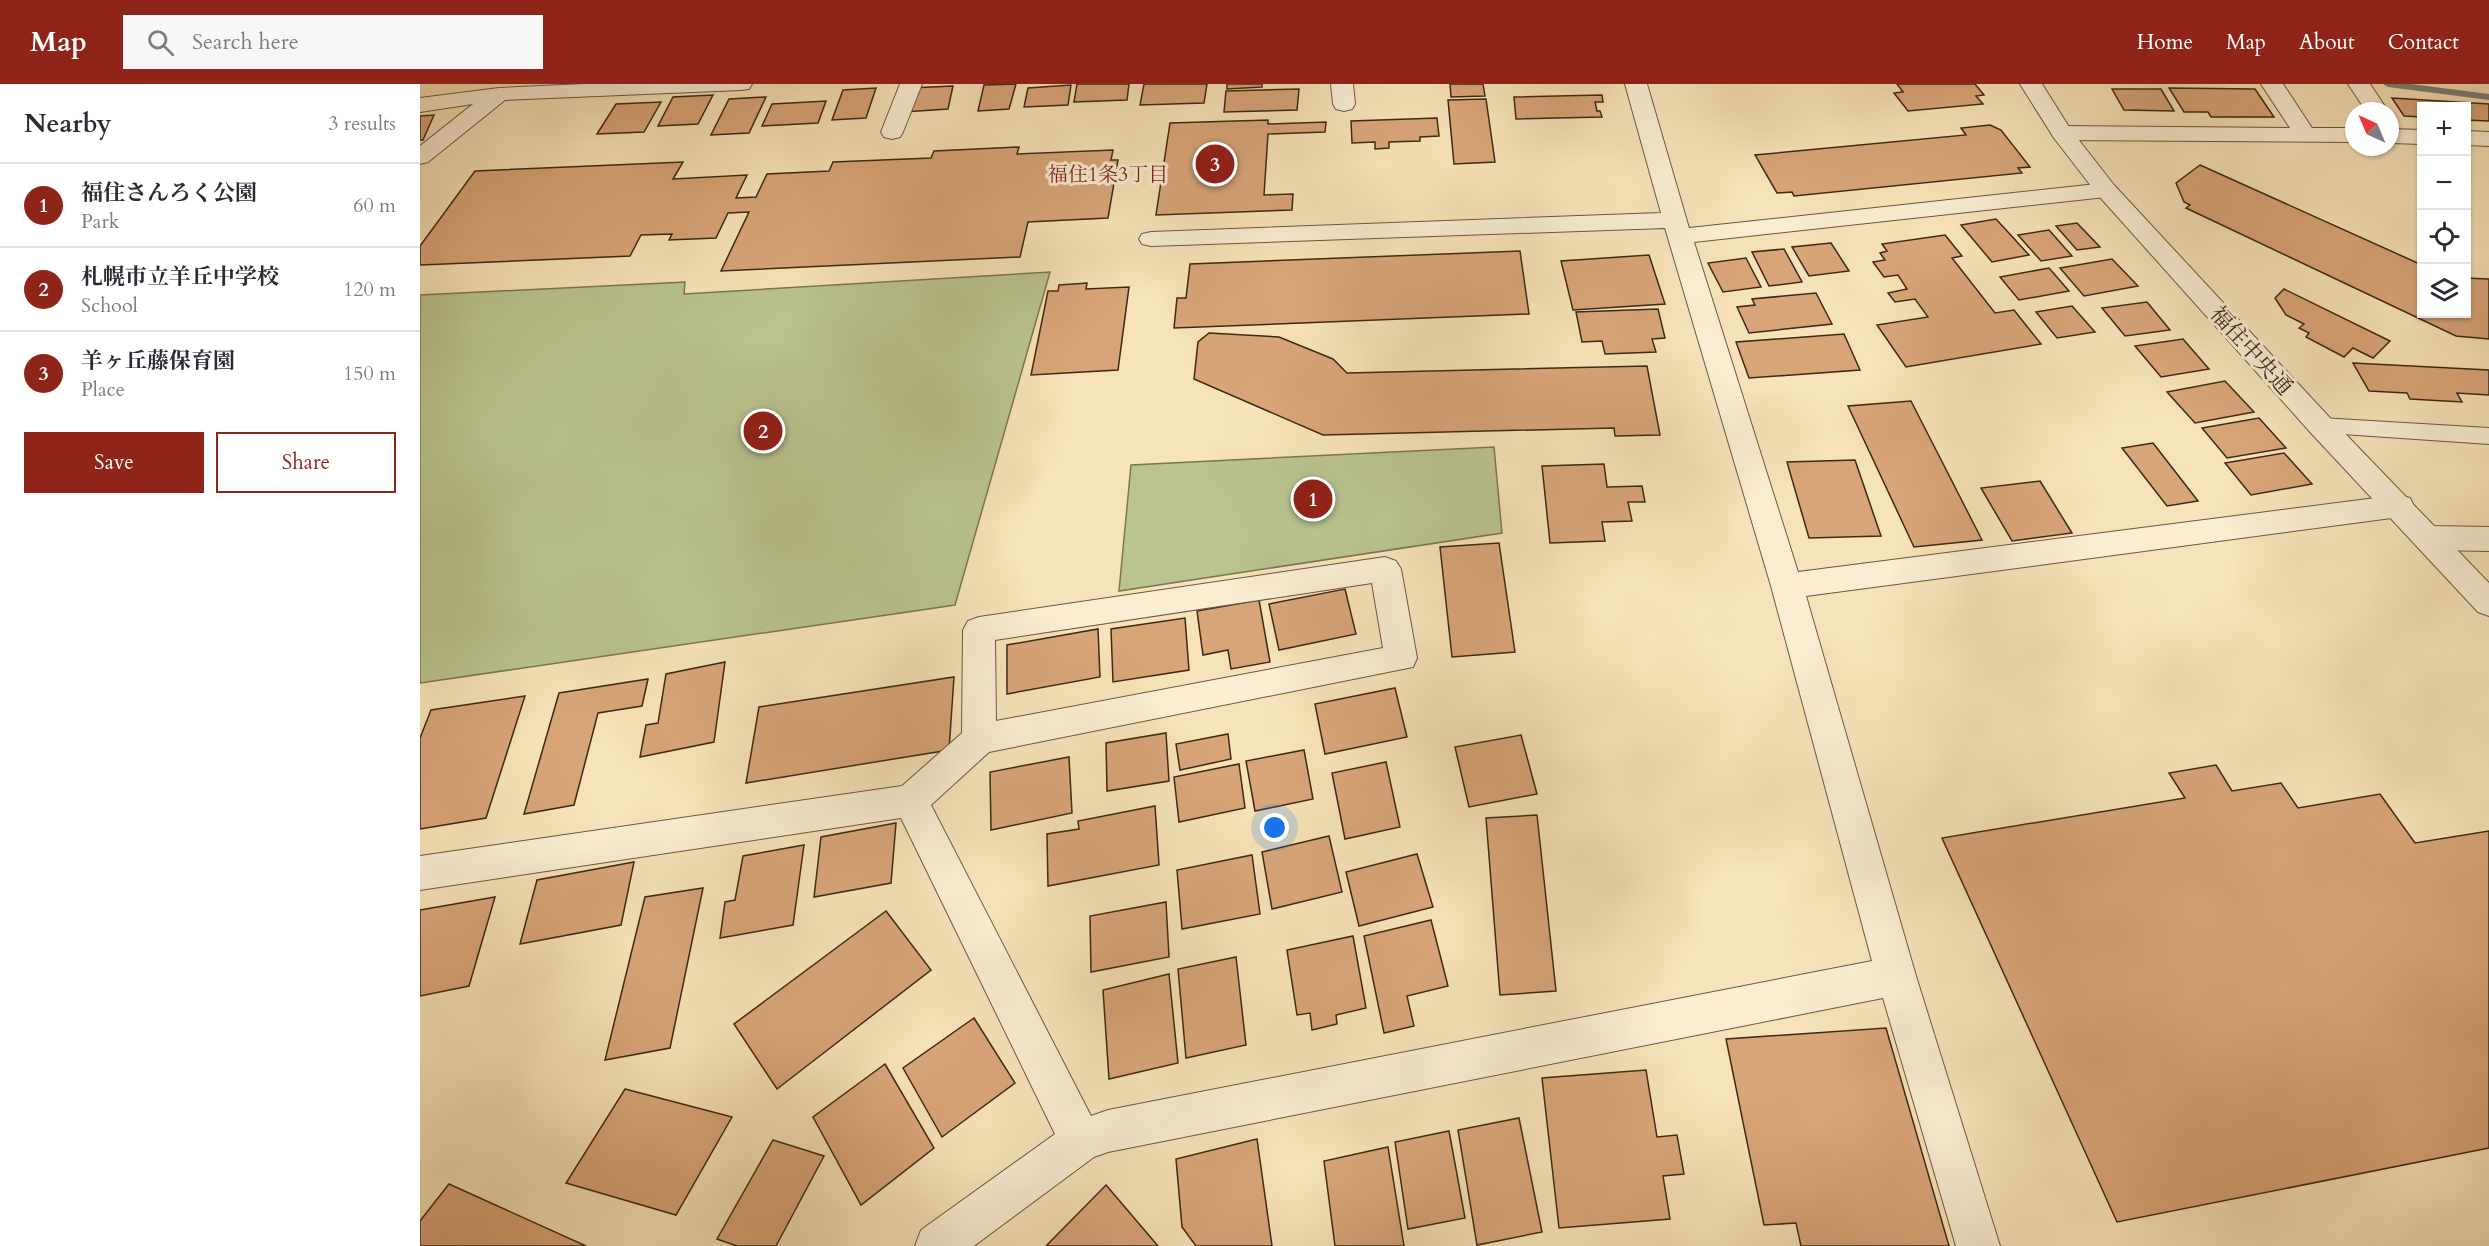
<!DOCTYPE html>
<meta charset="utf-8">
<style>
body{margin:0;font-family:Cardo,"Noto Serif JP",serif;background:#f7f7f7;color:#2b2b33}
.controls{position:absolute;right:18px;top:18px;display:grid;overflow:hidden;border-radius:0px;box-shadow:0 2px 4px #0004}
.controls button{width:54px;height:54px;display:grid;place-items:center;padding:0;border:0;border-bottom:2px solid #e1e1e2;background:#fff;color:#2b2b33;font:30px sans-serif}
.compass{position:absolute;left:1925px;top:18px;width:54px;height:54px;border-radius:50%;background:#fff;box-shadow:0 2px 4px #0004;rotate:316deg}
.you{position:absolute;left:855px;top:744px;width:21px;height:21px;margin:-15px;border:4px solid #fff;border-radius:50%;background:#1a73e8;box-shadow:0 0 0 9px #1a73e833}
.badge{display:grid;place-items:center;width:39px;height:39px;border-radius:50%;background:#8f2418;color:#fff;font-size:20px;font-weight:700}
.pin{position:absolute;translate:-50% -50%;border:3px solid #fff;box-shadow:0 2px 6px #0006}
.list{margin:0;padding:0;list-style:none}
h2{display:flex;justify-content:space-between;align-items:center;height:78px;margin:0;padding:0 24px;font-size:26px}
h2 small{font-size:20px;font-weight:400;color:#7c7c81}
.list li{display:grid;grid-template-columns:39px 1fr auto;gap:18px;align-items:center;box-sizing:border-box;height:84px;padding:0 24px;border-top:2px solid #e1e1e2}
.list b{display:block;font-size:22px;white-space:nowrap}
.list p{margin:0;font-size:20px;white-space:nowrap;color:#7c7c81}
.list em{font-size:20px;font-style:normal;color:#7c7c81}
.actions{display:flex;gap:12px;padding:18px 24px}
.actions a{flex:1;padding:14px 0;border:2px solid #8f2418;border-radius:0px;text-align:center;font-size:21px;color:#8f2418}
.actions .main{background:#8f2418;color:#fff}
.icon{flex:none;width:33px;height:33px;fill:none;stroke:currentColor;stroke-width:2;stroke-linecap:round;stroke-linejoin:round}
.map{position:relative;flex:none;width:2069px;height:1162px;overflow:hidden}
header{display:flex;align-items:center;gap:36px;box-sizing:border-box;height:84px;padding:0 30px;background:#8f2418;color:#fff}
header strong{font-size:28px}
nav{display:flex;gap:33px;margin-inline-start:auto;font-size:21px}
.search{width:420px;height:54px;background:#f7f7f7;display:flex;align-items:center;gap:15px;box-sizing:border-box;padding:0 21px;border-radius:0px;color:#7c7c81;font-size:22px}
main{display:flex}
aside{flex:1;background:#fff}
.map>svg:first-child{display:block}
.green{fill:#bac491;stroke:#7c7653;stroke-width:1.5}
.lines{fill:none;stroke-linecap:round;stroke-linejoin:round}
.stream{fill:#7a8078;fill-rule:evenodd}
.building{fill:#d8a579;stroke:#3e2815;stroke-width:1.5}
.service-casing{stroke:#6c573e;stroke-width:2}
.minor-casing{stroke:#6c573e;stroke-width:2}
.tertiary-casing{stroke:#6c573e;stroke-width:2}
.service{fill:#faedd2;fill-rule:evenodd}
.minor{fill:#faedd2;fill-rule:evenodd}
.tertiary{fill:#faedd2;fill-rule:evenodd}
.labels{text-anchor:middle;stroke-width:6;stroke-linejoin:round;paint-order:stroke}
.far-neighbourhood-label{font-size:20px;fill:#7a1f14;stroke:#faedd2}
.street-label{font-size:22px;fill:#3e2815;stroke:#faedd2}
</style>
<header>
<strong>Map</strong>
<div class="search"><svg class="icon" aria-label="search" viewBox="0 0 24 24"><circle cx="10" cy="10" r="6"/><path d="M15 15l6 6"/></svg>Search here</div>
<nav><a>Home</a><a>Map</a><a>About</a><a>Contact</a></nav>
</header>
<main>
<aside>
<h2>Nearby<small>3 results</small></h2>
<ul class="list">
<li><span class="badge">1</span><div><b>福住さんろく公園</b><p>Park</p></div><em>60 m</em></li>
<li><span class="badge">2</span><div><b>札幌市立羊丘中学校</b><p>School</p></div><em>120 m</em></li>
<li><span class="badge">3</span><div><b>羊ヶ丘藤保育園</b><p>Place</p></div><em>150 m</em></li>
</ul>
<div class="actions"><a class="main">Save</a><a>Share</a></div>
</aside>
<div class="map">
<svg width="2069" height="1162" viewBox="0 0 2069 1162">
<rect width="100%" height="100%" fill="#f7e3b9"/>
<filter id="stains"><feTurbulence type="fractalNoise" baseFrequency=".00333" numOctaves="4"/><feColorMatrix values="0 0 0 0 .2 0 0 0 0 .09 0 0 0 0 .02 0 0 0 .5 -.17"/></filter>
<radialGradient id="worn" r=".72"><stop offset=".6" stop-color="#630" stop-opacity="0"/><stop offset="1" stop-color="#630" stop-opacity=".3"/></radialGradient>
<g class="green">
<polygon points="630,188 535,521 0,599 0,211 265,198 264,210"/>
<polygon points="1074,363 1082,449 699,507 711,381"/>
</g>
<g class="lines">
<polygon class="stream" points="1963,0 1991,0 2069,10 2069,16 1968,3"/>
</g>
<g class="building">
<polygon points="596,0 589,25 558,27 564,1"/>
<polygon points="657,0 709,0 707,16 654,18"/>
<polygon points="724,0 787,0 784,19 720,21"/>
<polygon points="807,0 842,0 842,3 807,5"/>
<polygon points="1030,0 1063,0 1065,12 1031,13"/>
<polygon points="1477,0 1555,0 1564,11 1556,12 1563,20 1488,27 1474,9 1483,8"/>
<polygon points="651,1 648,21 604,23 608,4"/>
<polygon points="533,2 528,25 484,28 490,4"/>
<polygon points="456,4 446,34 412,36 423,6"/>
<polygon points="1749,4 1835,5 1854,33 1791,33 1788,28 1764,28"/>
<polygon points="879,5 877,26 804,28 806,7"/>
<polygon points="1692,5 1741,5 1754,27 1704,26"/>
<polygon points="293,11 278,40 238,42 253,13"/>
<polygon points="1182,11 1183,18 1175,18 1177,27 1180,27 1182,33 1096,35 1094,13"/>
<polygon points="346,13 329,49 291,51 309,15"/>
<polygon points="1972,14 2069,20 2069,37 2046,36 2046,22 2002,22 2002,33 1984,32"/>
<polygon points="1066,15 1075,78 1034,80 1028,16"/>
<polygon points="406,17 398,39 342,42 352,20"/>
<polygon points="241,18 224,48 177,50 196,20"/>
<polygon points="14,31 3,56 0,56 0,32"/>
<polygon points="1017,34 1019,52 1000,53 1000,57 969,58 969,64 955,65 955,58 932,59 931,37"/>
<polygon points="848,36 848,40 906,38 905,48 848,50 844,111 873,110 872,126 736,131 750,39"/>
<polygon points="1570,41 1581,46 1610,83 1598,84 1602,89 1374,112 1372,108 1357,109 1335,71 1546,51 1541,44"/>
<polygon points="599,63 597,70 693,66 691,76 698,76 688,134 608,138 600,173 301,187 329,128 308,129 296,154 249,156 252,150 221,151 210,172 0,181 0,162 55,87 263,78 253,95 327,91 316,114 336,113 347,90 409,87 413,78 511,74 514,67"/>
<polygon points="1780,81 2002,181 2002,230 2046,230 2046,194 2069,195 2069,255 2036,252 1766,124 1770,121 1764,118 1756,99"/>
<polygon points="1576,135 1609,171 1572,178 1541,141"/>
<polygon points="1657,139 1680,163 1657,166 1636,142"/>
<polygon points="1629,146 1652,172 1621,177 1598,151"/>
<polygon points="1525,151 1542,172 1532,174 1575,229 1594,226 1621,260 1486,283 1457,241 1508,233 1495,215 1475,218 1468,209 1487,205 1478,191 1464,193 1453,178 1465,176 1460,169 1467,167 1462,160"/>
<polygon points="1411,159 1429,187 1389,192 1372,163"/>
<polygon points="1364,165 1382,198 1349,202 1332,168"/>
<polygon points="1100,167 1109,230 754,244 757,214 766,214 770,180"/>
<polygon points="1229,171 1245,220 1153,226 1141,177"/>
<polygon points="1326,174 1341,203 1303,208 1288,179"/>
<polygon points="1692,175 1718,202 1664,212 1640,184"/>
<polygon points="1629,184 1649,207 1599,216 1580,193"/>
<polygon points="667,199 666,205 709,203 698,286 611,291 628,207 638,207 639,201"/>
<polygon points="1864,205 1970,257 1953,274 1933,264 1924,273 1886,253 1889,249 1879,244 1884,240 1866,231 1855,214"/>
<polygon points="1396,209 1412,240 1329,249 1317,223 1335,221 1332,215"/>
<polygon points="1727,218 1750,246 1705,252 1682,224"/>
<polygon points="1652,222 1675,248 1637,254 1616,228"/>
<polygon points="1238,225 1245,254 1232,255 1236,268 1185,270 1182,257 1162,258 1156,228"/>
<polygon points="789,249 859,253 913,275 927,289 1227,282 1240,351 1195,352 1194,344 903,351 774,295 778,258"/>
<polygon points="1424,250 1440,286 1329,294 1316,258"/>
<polygon points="1763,255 1789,285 1741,293 1715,262"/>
<polygon points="1933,279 2069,286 2069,311 2037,309 2042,318 1990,315 1987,309 1949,307"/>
<polygon points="1805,297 1834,328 1775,339 1747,308"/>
<polygon points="1491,317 1562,456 1494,463 1428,322"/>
<polygon points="1839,334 1866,364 1807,374 1782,344"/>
<polygon points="1733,359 1778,417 1747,422 1702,364"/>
<polygon points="1864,369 1892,400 1831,411 1805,379"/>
<polygon points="1435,376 1461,452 1389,454 1367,378"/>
<polygon points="1184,380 1187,403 1222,402 1225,418 1208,418 1212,437 1182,438 1185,457 1130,459 1122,382"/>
<polygon points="1620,397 1652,449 1592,457 1561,404"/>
<polygon points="1079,459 1095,568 1032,573 1020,463"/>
<polygon points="925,505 936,550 859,566 849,520"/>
<polygon points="839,516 850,578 811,585 808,566 783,571 777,527"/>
<polygon points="765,534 769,586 693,598 691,545"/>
<polygon points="678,545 680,593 587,610 587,561"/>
<polygon points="305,578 294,658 220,673 226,641 238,639 246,590"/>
<polygon points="534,593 529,666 326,699 339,623"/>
<polygon points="228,595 222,622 178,629 154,721 104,730 139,609"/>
<polygon points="975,604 987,653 905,670 895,620"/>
<polygon points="105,612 66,734 0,745 0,654 11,626"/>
<polygon points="746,649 749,697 687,707 686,659"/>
<polygon points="808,650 811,675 760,686 756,660"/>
<polygon points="1101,651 1117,710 1049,723 1035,663"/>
<polygon points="884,666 893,715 835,727 826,677"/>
<polygon points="649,673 652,729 571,746 570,688"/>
<polygon points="966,678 980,743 925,755 912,689"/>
<polygon points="819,680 825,724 759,738 754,693"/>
<polygon points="1796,681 1812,707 1861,699 1878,724 1960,710 1995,759 2069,747 2069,1064 1697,1138 1522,754 1765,714 1749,689"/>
<polygon points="735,722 739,781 628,802 627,750 659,745 658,737"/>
<polygon points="1117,731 1136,907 1080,911 1066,734"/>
<polygon points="476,739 471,799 394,813 401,753"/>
<polygon points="909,752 922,808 852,825 842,768"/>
<polygon points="384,761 373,841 300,854 305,818 315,816 323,772"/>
<polygon points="997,770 1013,823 939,842 926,788"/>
<polygon points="832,771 840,830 762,845 757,786"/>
<polygon points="214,778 201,841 100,860 117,796"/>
<polygon points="283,804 250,964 185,976 225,813"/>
<polygon points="75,813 49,902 0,912 0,826"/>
<polygon points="746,818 749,873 671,888 670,832"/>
<polygon points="466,827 511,886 357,1005 314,940"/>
<polygon points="1011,836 1028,902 987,912 994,942 964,949 944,852"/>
<polygon points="933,852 946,924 916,931 917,940 892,946 890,929 877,931 867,866"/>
<polygon points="816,873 826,961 766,974 758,885"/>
<polygon points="749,890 758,979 689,995 683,906"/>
<polygon points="554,934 595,999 522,1053 483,984"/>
<polygon points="1466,944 1529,1162 1381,1162 1376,1139 1344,1141 1306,955"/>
<polygon points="465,980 514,1064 441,1121 393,1033"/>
<polygon points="1226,986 1237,1053 1257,1051 1264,1090 1243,1092 1250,1135 1139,1144 1122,994"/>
<polygon points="205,1005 312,1033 256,1131 146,1099"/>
<polygon points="1099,1034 1122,1148 1057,1161 1038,1046"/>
<polygon points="1029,1047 1045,1134 988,1145 975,1058"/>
<polygon points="837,1055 852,1162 776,1162 762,1143 756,1075"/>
<polygon points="353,1056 404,1072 356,1162 317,1162 297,1155"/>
<polygon points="968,1063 984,1162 915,1162 904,1077"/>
<polygon points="29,1100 166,1162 0,1162 0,1137"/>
<polygon points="686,1101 738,1162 626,1162"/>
</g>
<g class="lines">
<defs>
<polygon id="service" points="1901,334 2069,344 2069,360 1893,348 1889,342 1893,336"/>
<g id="minor">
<polygon points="165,0 332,0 329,5 321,6 85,16 8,78 0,80 0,62 53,20 0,28 0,14 79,4"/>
<polygon points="480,0 502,0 483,48 480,53 472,55 464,53 461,48"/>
<polygon points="911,0 933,0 935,20 932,25 924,27 916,25 913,20"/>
<path d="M1205,0H1227L1269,144L1686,99L1694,101L1698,106L1694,111L1686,113L1274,158L1378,488L1979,411L1990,414L1994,422L1990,430L1979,433L1386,512L1496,892L1580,1162H1536L1463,914L688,1068L674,1073L554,1162H495L501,1146L635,1050L481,734L0,806V772L482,702L542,649L543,546L548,537L559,533L965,473L976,477L981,485L997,574L993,583L569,668L511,721L671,1032L688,1026L1452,877L1351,502L1245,144L731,162L722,160L719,155L722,150L731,148L1241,129ZM952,499L963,564L576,637L575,556Z"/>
<polygon points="1841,0 1863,0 1892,44 1934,44 1934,58 1642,56 1634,54 1631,49 1634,44 1642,42 1870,44"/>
<polygon points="1928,0 1950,0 1968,27 1946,27"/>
<polygon points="1970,45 2002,46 2002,60 1970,59"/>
<polygon points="2046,47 2069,48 2069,62 2046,61"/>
<polygon points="2009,442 2069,443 2069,467 2009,466 1998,462 1994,454 1998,446"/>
</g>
<polygon id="tertiary" points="1600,0 1622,0 1651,46 1694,101 1911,335 2069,499 2069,532 2058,528 1891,349 1678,111 1634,54"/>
</defs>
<use href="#service" class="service-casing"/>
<use href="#minor" class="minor-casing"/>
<use href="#tertiary" class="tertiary-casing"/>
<use href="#service" class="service"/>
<use href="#minor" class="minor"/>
<use href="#tertiary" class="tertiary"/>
</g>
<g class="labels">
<g class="far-neighbourhood-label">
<text x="688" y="97">福住1条3丁目</text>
</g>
<g class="street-label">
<text transform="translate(1832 266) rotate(48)" y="8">福住中央通</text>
</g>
</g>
<rect width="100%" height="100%" filter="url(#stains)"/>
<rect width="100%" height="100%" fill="url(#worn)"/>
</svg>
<div class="controls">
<button>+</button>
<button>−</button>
<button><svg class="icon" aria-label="locate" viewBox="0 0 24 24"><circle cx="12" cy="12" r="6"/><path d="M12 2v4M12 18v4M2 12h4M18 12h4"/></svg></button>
<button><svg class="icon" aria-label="layers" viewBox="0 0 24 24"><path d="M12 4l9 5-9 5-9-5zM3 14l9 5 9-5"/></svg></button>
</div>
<svg class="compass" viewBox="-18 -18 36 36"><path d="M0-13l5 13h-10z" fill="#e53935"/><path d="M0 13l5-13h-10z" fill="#7c7c81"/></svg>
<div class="you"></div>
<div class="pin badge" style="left:893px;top:415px">1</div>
<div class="pin badge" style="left:343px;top:347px">2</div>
<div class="pin badge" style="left:795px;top:80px">3</div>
</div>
</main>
